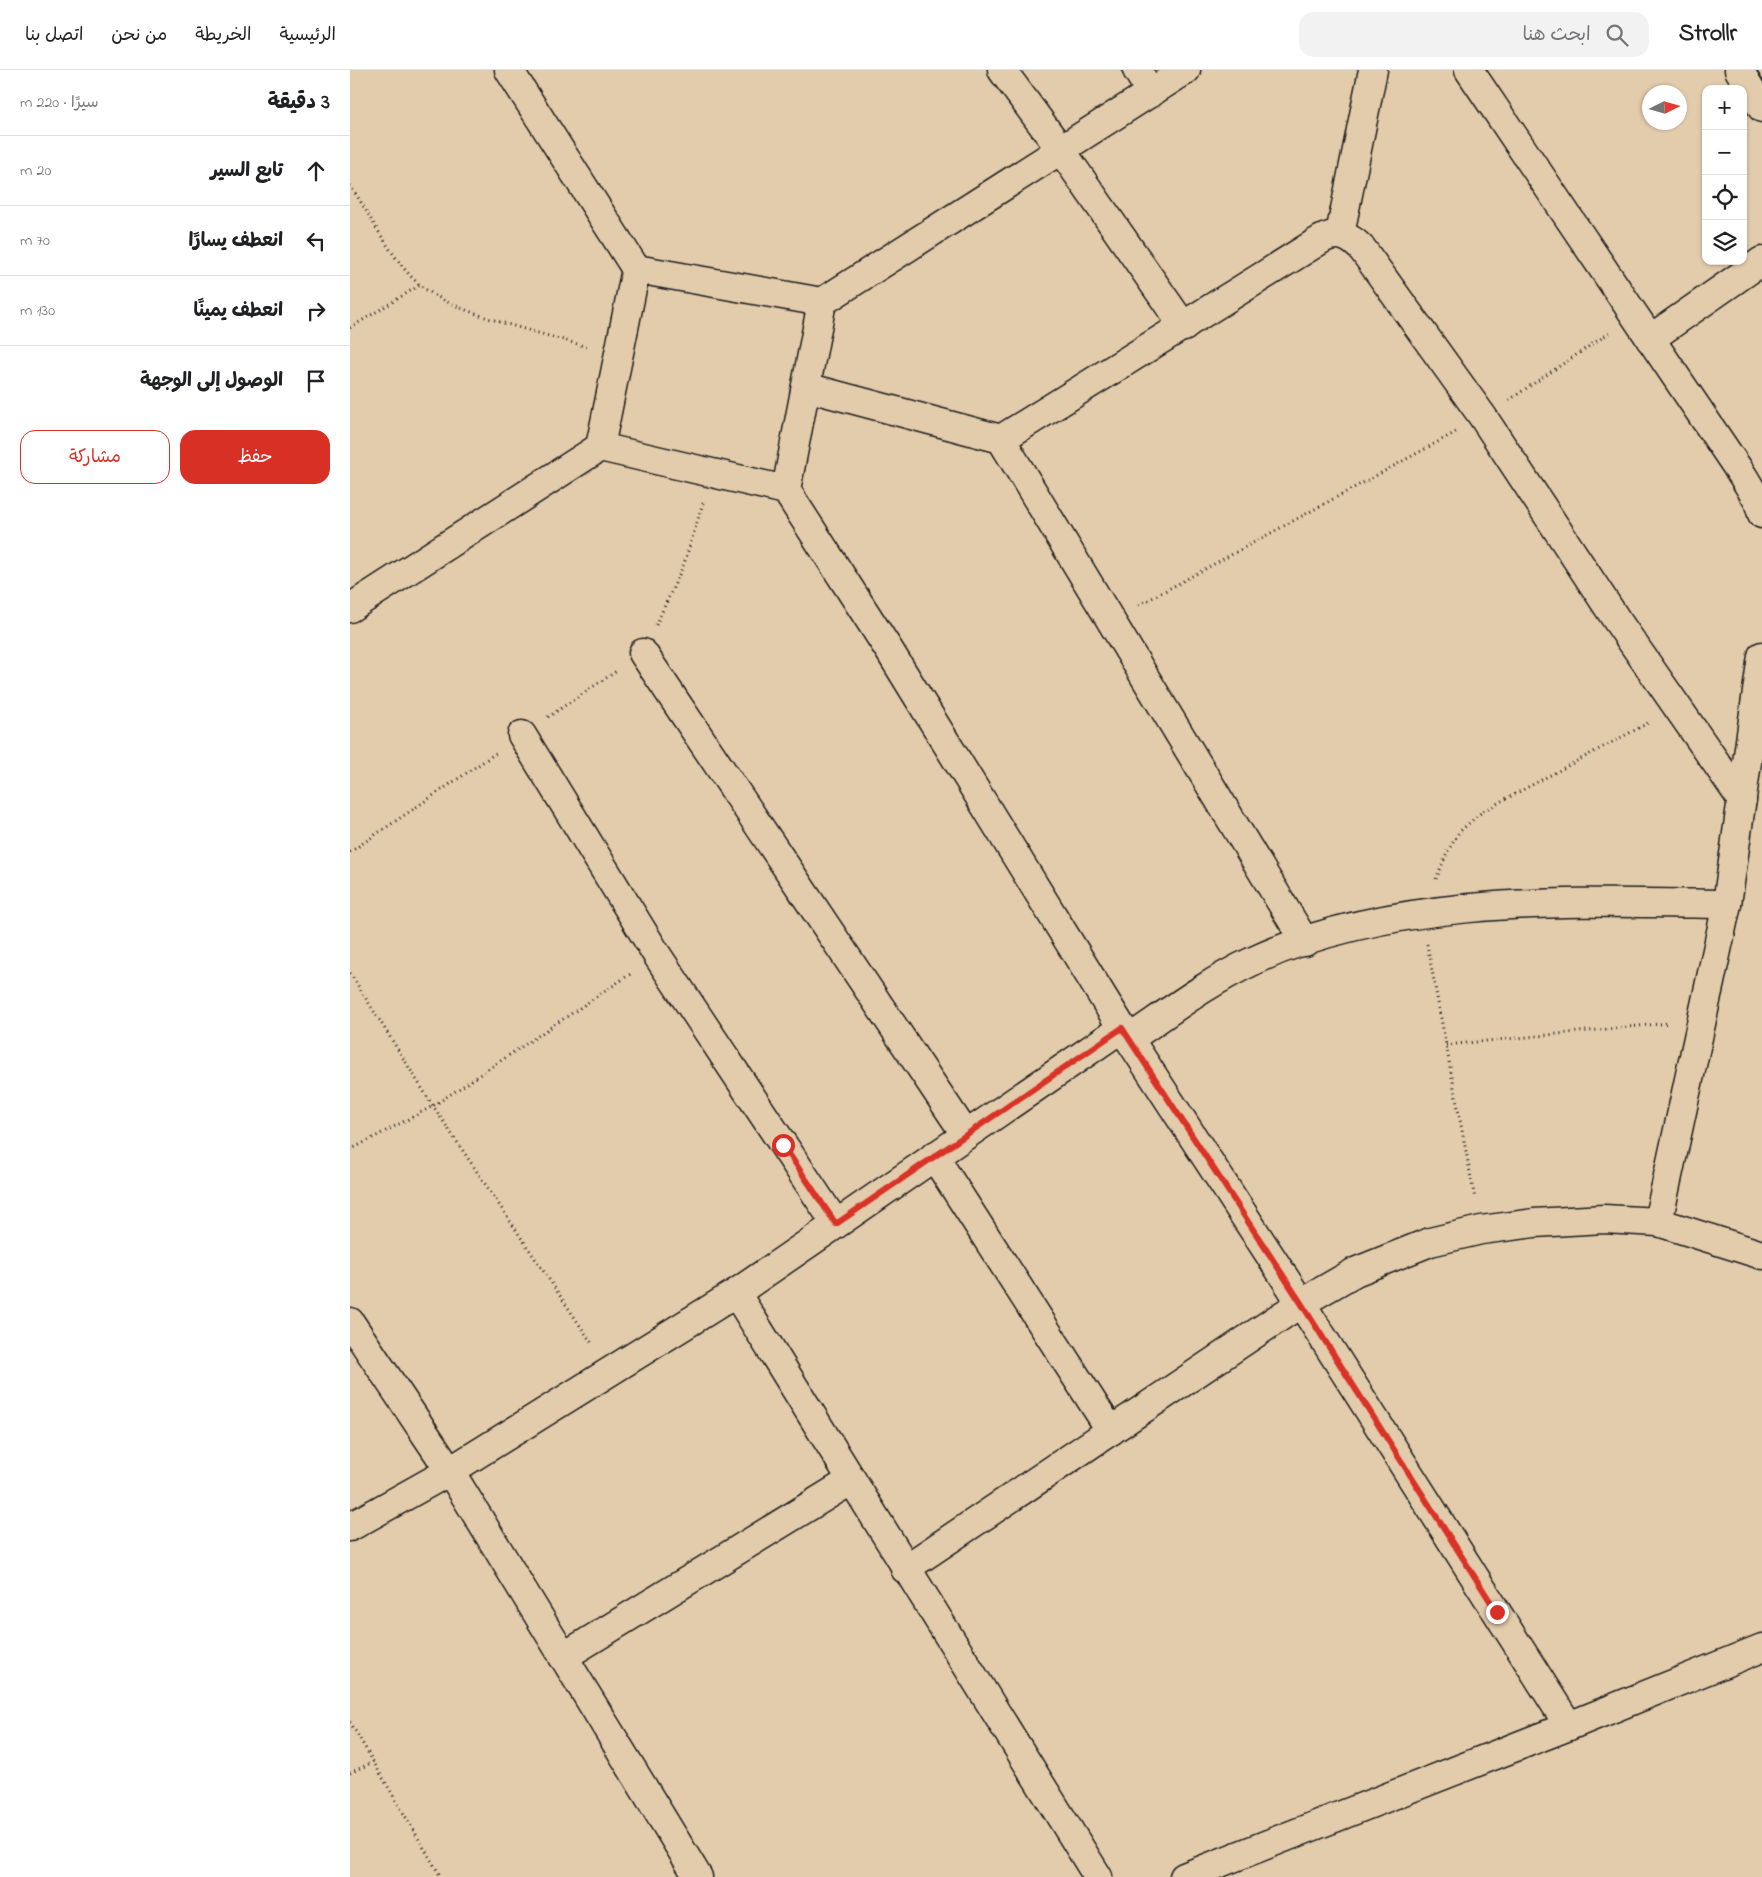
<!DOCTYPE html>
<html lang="ar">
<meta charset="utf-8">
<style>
body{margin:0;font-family:"Indie Flower","Playpen Sans Arabic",sans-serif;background:#f2f2f2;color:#202124;direction:rtl}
.controls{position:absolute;right:15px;top:15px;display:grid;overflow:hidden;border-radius:10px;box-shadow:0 1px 4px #0004}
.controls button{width:45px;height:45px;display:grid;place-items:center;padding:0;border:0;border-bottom:1px solid #e0e0e0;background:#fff;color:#202124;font:25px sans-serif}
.compass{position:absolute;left:1292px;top:15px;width:45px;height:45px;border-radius:50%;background:#fff;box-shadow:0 1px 4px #0004;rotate:85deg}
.stop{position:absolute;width:15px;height:15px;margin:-11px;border:4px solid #d93025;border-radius:50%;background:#fff}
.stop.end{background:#d93025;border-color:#fff;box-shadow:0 1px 5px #0008}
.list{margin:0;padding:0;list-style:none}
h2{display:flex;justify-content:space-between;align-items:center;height:65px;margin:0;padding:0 20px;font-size:21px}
h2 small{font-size:16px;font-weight:400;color:#757577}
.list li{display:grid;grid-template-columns:32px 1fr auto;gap:15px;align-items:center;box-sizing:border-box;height:70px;padding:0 20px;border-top:1px solid #e0e0e0}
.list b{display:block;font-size:19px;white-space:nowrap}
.list em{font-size:16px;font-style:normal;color:#757577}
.actions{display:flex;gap:10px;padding:15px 20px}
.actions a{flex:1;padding:11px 0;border:1px solid #d93025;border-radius:15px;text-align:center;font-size:18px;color:#d93025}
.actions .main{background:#d93025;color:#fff}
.icon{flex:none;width:28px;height:28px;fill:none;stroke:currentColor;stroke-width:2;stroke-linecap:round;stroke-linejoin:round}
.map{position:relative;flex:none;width:1412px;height:1807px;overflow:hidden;direction:ltr}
header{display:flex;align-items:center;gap:30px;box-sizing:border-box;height:70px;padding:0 25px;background:#fff;border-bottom:1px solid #e0e0e0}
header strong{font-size:24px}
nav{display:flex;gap:28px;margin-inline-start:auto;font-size:18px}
.search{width:350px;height:45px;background:#f2f2f2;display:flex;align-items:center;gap:12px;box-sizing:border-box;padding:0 18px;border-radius:15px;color:#757577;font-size:19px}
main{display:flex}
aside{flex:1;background:#fff}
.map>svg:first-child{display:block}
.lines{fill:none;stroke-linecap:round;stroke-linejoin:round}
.minor-casing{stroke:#1c1c1c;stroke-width:31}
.path{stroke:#1c1c1c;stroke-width:3;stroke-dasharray:1 4;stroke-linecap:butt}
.minor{stroke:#e3ccac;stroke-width:28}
.route{stroke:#d93025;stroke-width:6}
</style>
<header>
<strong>Strollr</strong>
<div class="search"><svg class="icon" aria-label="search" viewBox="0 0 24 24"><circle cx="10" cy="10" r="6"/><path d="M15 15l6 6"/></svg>ابحث هنا</div>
<nav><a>الرئيسية</a><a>الخريطة</a><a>من نحن</a><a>اتصل بنا</a></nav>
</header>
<main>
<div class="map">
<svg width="1412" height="1807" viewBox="0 0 1412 1807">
<rect width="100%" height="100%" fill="#e3ccac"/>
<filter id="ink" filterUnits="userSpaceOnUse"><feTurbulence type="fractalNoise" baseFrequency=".02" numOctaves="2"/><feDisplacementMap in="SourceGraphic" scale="10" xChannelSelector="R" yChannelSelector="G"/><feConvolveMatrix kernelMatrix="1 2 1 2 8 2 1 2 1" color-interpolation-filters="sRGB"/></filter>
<g filter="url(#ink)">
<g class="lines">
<defs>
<g id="minor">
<polyline points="159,0 286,199"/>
<polyline points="652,0 711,80 834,257"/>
<polyline points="787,0 801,23"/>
<polyline points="1119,0 1393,406 1408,431 1412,444"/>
<polyline points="1389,0 1412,38"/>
<polyline points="990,164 1023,0"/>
<polyline points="472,232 836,0"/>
<polyline points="1300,269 1412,191"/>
<polyline points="456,317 651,369 955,872"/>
<path d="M651,369L972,169C989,160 1001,167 1013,180L1133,347L1266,549L1392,730"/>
<polyline points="436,420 250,377 286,199 472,232 436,420 539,580 772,958 951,1233 1219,1656"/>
<polyline points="0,538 250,377"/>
<polyline points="293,583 616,1065"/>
<polyline points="172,665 307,885 486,1154"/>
<path d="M779,969C819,942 857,913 901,892C1044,824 1222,832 1377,834"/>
<polyline points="584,1086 761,1361"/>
<polyline points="1308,1152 1377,834 1412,586"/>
<polyline points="386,1223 748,1807"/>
<polyline points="0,1252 100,1401 348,1807"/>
<polyline points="0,1457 100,1401 386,1223 772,958"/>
<polyline points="555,1499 951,1233 1005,1202 1080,1172 1131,1160 1184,1153 1254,1149 1308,1152 1412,1185"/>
<polyline points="213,1587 502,1410"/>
<polyline points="834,1807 1219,1656 1412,1578"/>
</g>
</defs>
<use href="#minor" class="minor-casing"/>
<g class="path">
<path d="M0,115C20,145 43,192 70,215C106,245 190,262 237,277"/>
<polyline points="0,258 70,215"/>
<polyline points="1159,330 1259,263"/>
<polyline points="789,535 1106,362"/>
<polyline points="306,555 334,494 353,433"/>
<polyline points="198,647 268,600"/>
<polyline points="0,782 146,683"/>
<polyline points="1086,809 1098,781 1109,762 1133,741 1300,652"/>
<polyline points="1077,874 1125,1129"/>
<polyline points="0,903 83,1036 243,1275"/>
<polyline points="1096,975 1319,953"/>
<polyline points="0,1080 83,1036 282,903"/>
<polyline points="0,1652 91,1807"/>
<polyline points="0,1703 23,1692"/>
</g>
<use href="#minor" class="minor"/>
</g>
</g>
<g class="lines" filter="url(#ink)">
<polyline class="route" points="433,1075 486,1154 772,958 951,1233 1147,1542"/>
</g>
</svg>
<div class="controls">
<button>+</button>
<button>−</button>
<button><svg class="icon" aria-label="locate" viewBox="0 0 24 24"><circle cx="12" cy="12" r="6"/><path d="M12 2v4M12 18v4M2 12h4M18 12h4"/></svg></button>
<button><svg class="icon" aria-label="layers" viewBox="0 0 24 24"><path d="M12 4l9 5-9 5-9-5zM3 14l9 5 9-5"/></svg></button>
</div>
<svg class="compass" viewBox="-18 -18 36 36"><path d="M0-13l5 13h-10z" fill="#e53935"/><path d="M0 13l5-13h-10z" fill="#757577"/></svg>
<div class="stop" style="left:433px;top:1075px"></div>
<div class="stop end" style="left:1147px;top:1542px"></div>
</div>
<aside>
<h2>3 دقيقة<small>سيرًا · 220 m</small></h2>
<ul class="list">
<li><svg class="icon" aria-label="ahead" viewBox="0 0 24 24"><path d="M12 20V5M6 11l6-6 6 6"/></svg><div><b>تابع السير</b></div><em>20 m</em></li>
<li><svg class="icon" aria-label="left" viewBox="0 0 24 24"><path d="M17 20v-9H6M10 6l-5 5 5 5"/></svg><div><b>انعطف يسارًا</b></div><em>70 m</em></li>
<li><svg class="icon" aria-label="right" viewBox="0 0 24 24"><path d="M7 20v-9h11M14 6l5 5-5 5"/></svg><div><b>انعطف يمينًا</b></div><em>130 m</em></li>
<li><svg class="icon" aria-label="arrive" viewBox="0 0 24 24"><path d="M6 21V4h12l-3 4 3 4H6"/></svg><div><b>الوصول إلى الوجهة</b></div></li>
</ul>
<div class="actions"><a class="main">حفظ</a><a>مشاركة</a></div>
</aside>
</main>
